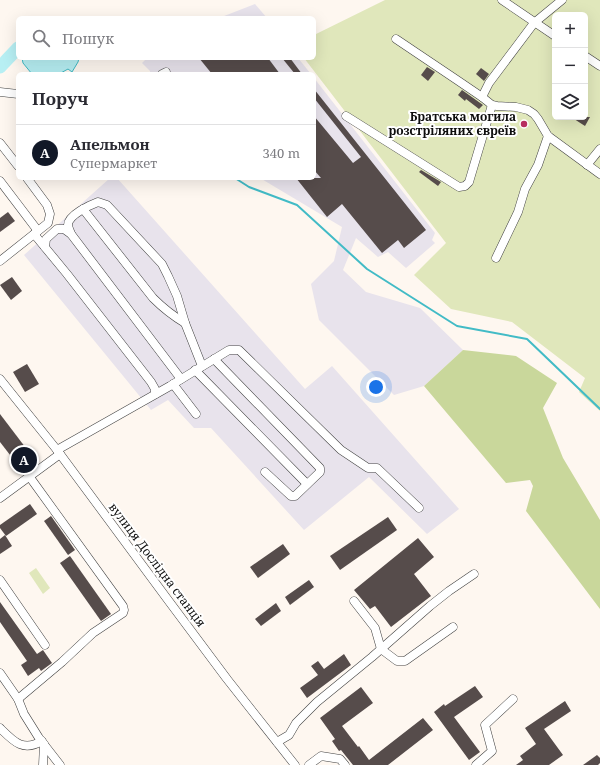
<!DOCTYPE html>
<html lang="uk">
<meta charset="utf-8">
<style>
body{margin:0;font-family:"Noto Serif",serif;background:#f2f2f3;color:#2b2b33}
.controls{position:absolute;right:12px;top:12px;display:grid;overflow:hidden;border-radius:6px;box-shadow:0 4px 16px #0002}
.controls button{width:36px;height:36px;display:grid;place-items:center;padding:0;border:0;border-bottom:1px solid #e1e1e2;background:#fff;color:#2b2b33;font:20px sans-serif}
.you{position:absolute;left:376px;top:387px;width:14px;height:14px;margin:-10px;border:3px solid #fff;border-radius:50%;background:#1a73e8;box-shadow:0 0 0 6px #1a73e833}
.badge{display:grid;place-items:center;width:26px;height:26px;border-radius:50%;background:#111827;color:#fff;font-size:13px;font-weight:700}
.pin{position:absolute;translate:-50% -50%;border:2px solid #fff;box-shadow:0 1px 4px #0006}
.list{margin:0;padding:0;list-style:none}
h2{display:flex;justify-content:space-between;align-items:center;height:52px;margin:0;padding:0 16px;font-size:17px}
h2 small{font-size:13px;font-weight:400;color:#7c7c81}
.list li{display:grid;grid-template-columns:26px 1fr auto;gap:12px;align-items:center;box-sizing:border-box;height:56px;padding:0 16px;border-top:1px solid #e1e1e2}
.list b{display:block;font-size:15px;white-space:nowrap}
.list p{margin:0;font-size:13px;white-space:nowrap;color:#7c7c81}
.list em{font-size:13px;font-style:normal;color:#7c7c81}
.icon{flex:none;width:22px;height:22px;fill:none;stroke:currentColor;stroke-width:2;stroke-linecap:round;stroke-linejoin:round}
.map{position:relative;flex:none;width:600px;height:765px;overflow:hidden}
.search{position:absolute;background:#fff;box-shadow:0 4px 16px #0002;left:16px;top:16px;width:300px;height:44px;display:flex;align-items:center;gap:10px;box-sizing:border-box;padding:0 14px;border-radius:6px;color:#7c7c81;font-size:15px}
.panel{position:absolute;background:#fff;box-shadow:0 4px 16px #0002;left:16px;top:72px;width:300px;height:108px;border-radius:6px}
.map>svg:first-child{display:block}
.industrial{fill:#e8e3ec}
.green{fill:#e0e7bb;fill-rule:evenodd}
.forest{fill:#c9d79b}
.water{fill:#b7eff3;stroke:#42bbc6}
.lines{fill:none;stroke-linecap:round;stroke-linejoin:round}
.stream{stroke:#42bbc6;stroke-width:2}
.river{stroke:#b7eff3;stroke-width:13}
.building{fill:#564c4b}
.minor-casing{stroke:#414141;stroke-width:9}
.minor{stroke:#fff;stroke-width:8}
.poi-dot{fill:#b72d5f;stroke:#fff;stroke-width:1.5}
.labels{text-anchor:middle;stroke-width:4;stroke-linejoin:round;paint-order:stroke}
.poi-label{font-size:12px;font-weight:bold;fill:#0e0e0e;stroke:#fff;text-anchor:end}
.street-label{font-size:12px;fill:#0e0e0e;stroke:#fff}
</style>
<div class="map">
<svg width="600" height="765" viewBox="0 0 600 765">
<rect width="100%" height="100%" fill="#fef7f0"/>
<g class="industrial">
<polygon points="255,4 267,18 219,18"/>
<polygon points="147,58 298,58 311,74 150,74 150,71 142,63"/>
<polygon points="314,78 435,233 432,240 435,243 406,268 388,252 378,257 356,238 343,270 366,292 420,308 463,350 424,386 394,395 319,320 311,284 334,261 342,227 260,178 314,178"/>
<polygon points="110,178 117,178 305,389 332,366 459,509 427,534 369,477 304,530 211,428 194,428 168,400 151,410 24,255"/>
</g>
<g class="green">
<path d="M385,0H600V411L579,392L585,378L512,322L451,309L414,275L446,243L304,58H314V35ZM555,15H585V117H555Z"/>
<polygon points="36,568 50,588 43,594 29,573"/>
</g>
<polygon class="forest" points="463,350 516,356 557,383 543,408 563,458 600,520 600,609 526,511 533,486 530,480 506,483 424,386"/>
<polygon class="water" points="22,58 79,58 78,62 72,72 68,69 59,74 32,74 23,63"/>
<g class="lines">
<polyline class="stream" points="235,178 249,187 297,205 367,269 457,326 527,339 600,409"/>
<polyline class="river" points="0,67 18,48"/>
</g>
<g class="building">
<polygon points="199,58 268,58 280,74 212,74"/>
<polygon points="282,58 290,58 302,74 295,74"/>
<polygon points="427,67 435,72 428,81 421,75"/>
<polygon points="481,68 489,74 484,81 476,74"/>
<polygon points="314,89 426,230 404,248 398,240 382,253 342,204 327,217 296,178 321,178 314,170 314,116 353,163 361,157 314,98"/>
<polygon points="462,90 483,105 479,109 466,99 465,101 458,95"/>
<polygon points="571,117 590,117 585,126"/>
<polygon points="421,170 441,182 438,186 419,172"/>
<polygon points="8,212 15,221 0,232 0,218"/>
<polygon points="12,277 22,291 11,300 0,285"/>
<polygon points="27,364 39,384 25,392 13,372"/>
<polygon points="0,414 38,464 24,473 0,442"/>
<polygon points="30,504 37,514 6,536 0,528 0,525"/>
<polygon points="51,516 75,550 68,555 44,521"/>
<polygon points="388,517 397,530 340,570 330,556"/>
<polygon points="5,535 12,546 0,554 0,539"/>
<polygon points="418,538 434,557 414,574 431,596 391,627 375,606 370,609 354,590"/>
<polygon points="283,544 290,554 258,578 250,567"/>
<polygon points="70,556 111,614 101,621 60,563"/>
<polygon points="309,580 314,587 290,605 285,597"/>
<polygon points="0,602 37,654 43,650 52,663 41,671 39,668 28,676 21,665 27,661 0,622"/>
<polygon points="276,603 281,611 261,626 255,619"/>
<polygon points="344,654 351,665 307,698 300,688 318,675 311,666 318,661 324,669"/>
<polygon points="475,686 483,697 454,717 480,752 469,760 434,712 444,704 445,706"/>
<polygon points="361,687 373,703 342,726 358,747 359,746 369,760 423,718 433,730 388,765 353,765 341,750 339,751 332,741 335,739 320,718"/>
<polygon points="565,701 571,711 544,729 563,755 549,765 516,765 523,760 520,756 536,744 525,728"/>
<polygon points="597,755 600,758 600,763 598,765 583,765"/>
</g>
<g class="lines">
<defs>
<g id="minor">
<polyline points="502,0 555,36"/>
<polyline points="562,0 534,23 489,83 482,97 492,105 497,106 516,107 528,110 534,114 538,119 548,136 600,174"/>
<polyline points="396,39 457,80 482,97"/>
<polyline points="585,56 600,66"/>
<polyline points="162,74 166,72"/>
<polyline points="0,92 18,94"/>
<polyline points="346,116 459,187 465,186 469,182 492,105"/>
<polyline points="0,143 18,166"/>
<polyline points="587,165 600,149"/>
<polyline points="0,181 38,231"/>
<path d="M83,209L153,298C163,308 173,316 185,323"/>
<polyline points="34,234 67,274 151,382 155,389 155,394"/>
<path d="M71,234C70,231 68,227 68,225C68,215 90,205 98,202L107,205L162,264L168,276L177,296L185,323L202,366"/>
<polyline points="45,247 46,239 57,229 64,229 71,234 181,379"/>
<polyline points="496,258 518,212 525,189 538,165 548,136"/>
<polyline points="0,261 48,223 50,214 47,205 27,178"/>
<polyline points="214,359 320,468 320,472 295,496 291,496 265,472"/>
<polyline points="195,370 307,484"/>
<polyline points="0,379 57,450 168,600 227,679 295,765"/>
<polyline points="173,384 196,414"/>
<polyline points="57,450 170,386 229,350 239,350 341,450 368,468 377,468 419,508"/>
<polyline points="0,498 60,454"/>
<polyline points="0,580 45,645"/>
<polyline points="354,601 375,628 381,649 397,661 405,661 453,627"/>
<polyline points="0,673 18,699 24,714 39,738 60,765"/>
<polyline points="18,699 62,662 93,633 123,613 124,610 123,606 29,476"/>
<path d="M0,728C14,742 23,752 42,741"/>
<polyline points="277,742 289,735 296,723 317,702 372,657 430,606 449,591 474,574"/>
<polyline points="43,765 44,744"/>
<polyline points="309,765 321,756 340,759 345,765"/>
<polyline points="476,765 492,751 485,725 513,699"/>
</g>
</defs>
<use href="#minor" class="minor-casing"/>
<use href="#minor" class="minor"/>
</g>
<circle class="poi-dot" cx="524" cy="124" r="4"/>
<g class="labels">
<g class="poi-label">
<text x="516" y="121">Братська могила<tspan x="516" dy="14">розстріляних євреїв</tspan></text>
</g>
<g class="street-label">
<text transform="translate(157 565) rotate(53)" y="4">вулиця Дослідна станція</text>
</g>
</g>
</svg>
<div class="controls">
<button>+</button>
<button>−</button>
<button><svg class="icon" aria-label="layers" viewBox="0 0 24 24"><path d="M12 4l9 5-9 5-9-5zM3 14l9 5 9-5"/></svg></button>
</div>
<div class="you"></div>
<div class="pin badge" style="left:24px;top:460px">A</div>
<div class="search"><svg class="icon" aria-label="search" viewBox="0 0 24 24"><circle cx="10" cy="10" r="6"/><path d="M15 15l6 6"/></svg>Пошук</div>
<section class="panel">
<h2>Поруч<small></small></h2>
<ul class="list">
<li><span class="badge">A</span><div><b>Апельмон</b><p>Супермаркет</p></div><em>340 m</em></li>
</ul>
</section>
</div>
